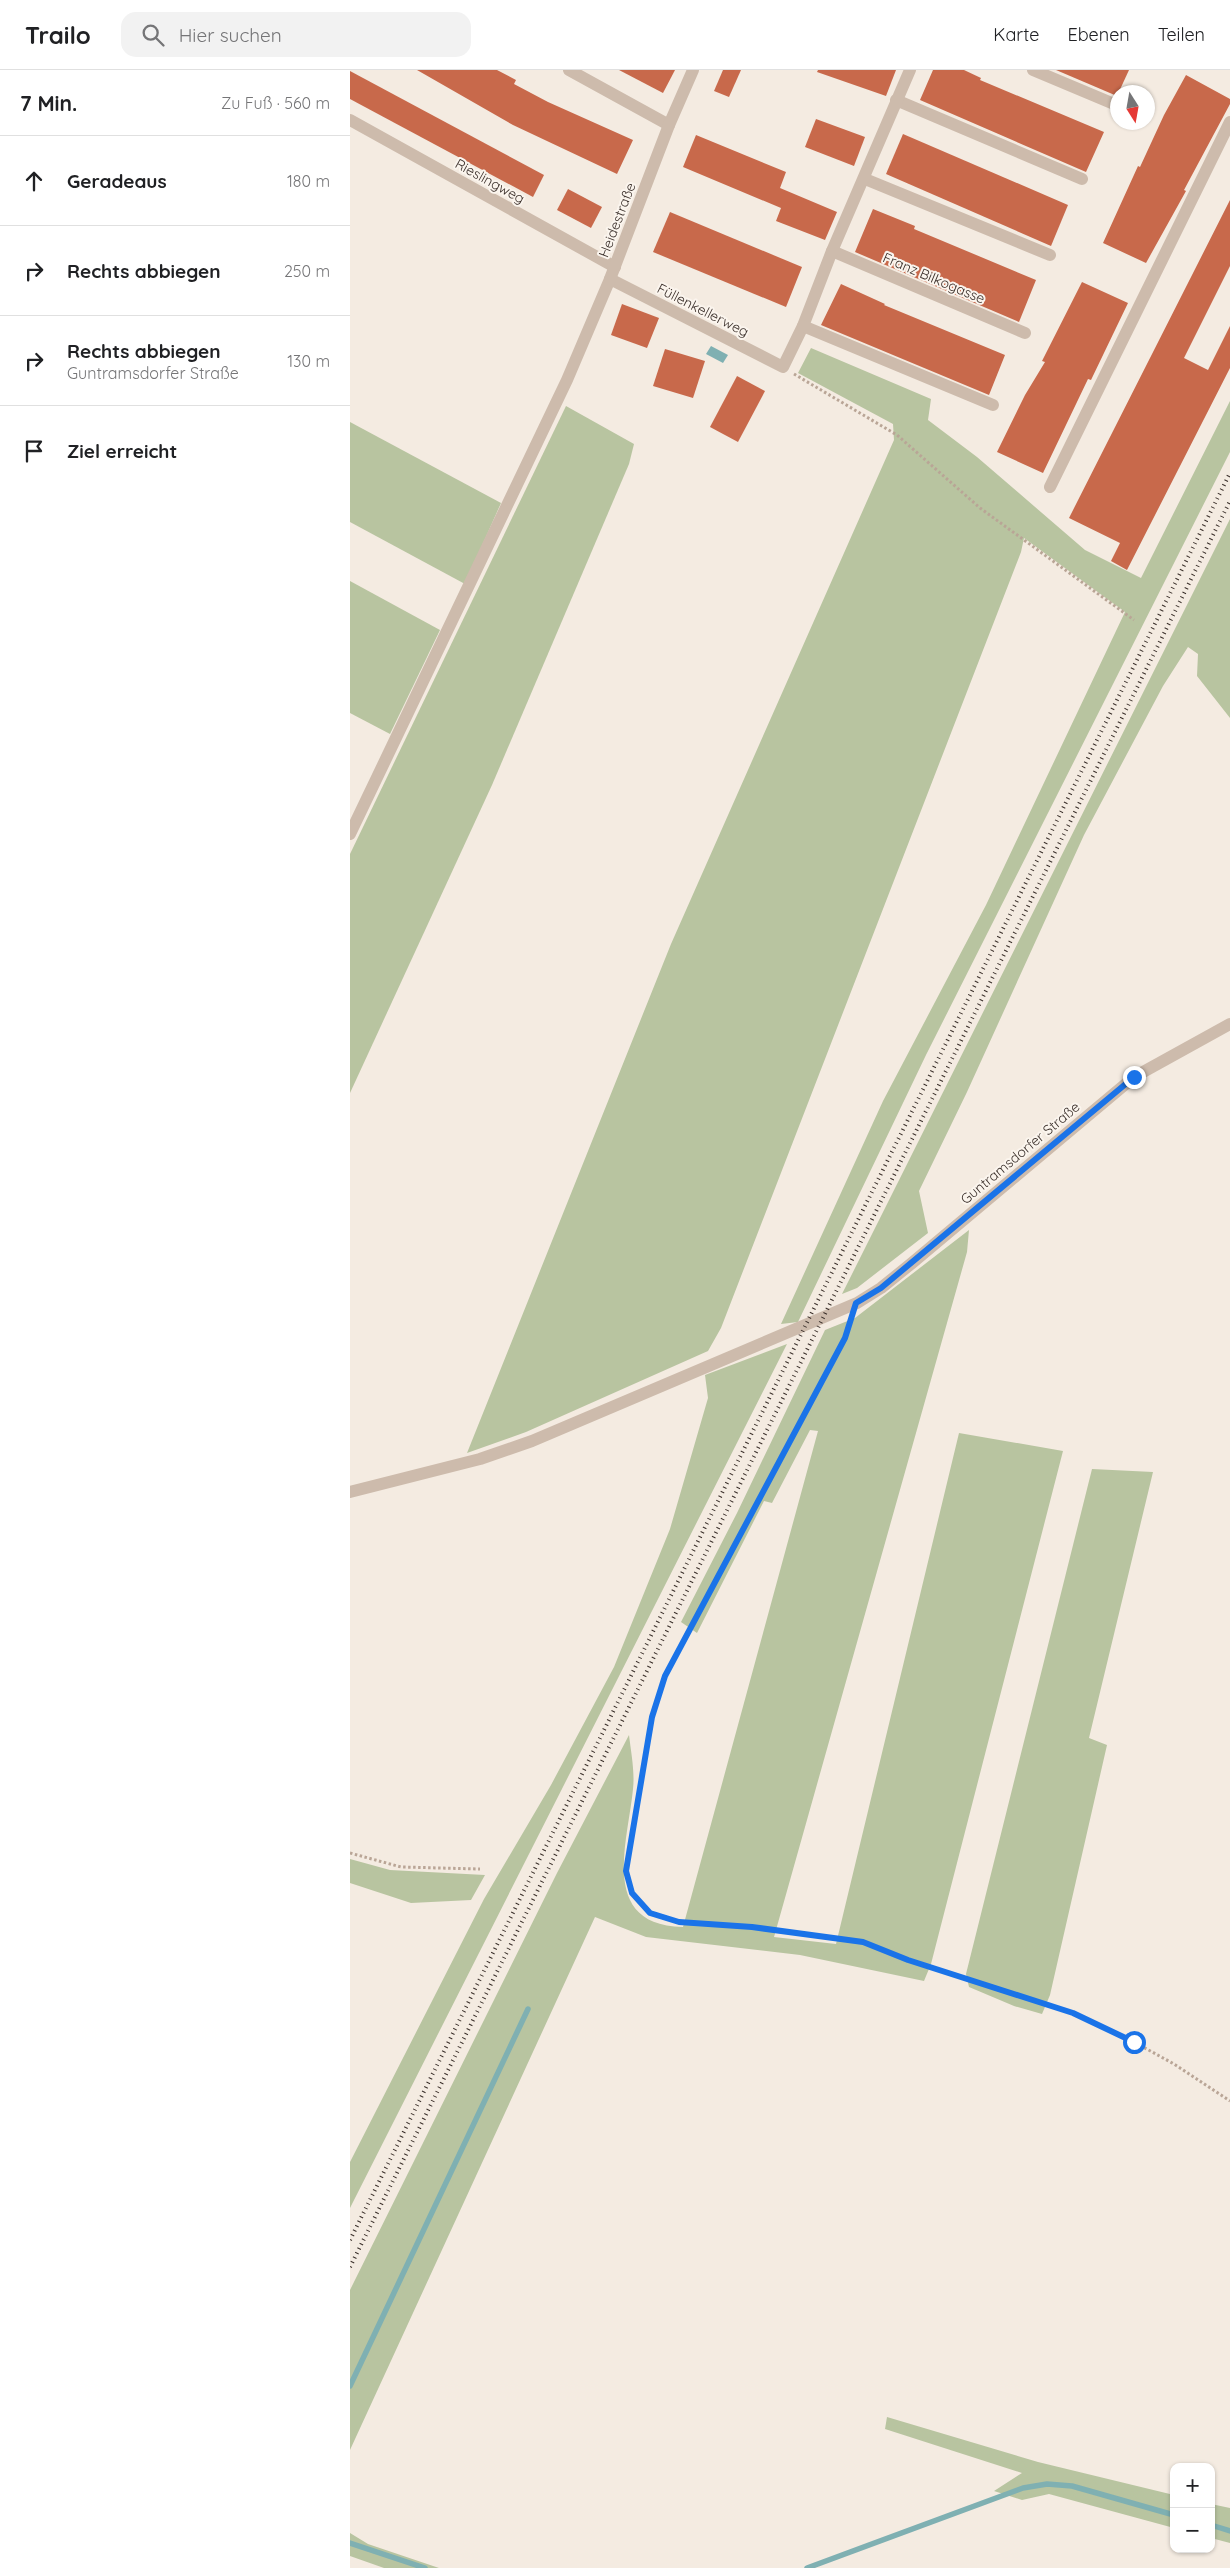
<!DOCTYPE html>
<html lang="de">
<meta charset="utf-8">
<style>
body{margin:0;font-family:Quicksand,sans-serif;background:#f2f2f2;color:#202124}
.controls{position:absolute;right:15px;bottom:15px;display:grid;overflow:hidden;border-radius:10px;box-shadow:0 1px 4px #0004}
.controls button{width:45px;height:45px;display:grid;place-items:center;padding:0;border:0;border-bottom:1px solid #e0e0e0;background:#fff;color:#202124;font:25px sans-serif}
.compass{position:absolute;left:760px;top:15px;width:45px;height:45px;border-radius:50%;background:#fff;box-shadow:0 1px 4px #0004;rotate:169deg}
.stop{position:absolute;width:15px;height:15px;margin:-11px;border:4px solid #1a73e8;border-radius:50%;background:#fff}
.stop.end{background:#1a73e8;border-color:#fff;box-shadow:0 1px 5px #0008}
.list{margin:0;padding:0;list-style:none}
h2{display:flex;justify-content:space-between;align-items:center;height:65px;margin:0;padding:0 20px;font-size:21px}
h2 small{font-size:16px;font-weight:400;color:#757577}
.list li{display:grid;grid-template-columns:32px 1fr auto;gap:15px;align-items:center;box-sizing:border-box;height:90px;padding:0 20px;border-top:1px solid #e0e0e0}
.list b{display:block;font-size:19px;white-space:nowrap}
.list p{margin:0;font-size:16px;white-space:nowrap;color:#757577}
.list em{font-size:16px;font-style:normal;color:#757577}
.icon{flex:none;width:28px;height:28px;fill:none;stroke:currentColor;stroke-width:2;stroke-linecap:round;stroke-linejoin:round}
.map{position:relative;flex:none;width:880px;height:2498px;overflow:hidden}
header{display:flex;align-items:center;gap:30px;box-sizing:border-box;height:70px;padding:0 25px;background:#fff;border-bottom:1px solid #e0e0e0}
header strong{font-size:24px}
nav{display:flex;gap:28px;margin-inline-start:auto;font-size:18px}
.search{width:350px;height:45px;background:#f2f2f2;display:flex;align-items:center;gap:12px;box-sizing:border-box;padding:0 18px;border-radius:15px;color:#757577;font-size:19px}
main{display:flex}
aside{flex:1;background:#fff}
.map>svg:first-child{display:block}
.green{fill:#b8c4a0}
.water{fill:#7fb0b2}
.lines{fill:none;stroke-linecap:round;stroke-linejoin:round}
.stream{stroke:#7fb0b2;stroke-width:5.5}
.building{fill:#c8694b}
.path{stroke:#b9a596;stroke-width:3;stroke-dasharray:2.5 2.5;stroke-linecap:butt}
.minor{stroke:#cdbbac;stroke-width:12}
.rail{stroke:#3b302b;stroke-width:4;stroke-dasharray:1 4;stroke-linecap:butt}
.route{stroke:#1a73e8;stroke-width:6}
.labels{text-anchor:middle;stroke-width:4;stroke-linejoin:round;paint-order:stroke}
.street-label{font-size:14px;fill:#3b302b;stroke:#fbf5ee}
</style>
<header>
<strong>Trailo</strong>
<div class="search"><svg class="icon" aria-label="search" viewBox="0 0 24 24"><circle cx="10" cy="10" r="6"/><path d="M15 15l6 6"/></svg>Hier suchen</div>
<nav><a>Karte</a><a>Ebenen</a><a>Teilen</a></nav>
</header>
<main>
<aside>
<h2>7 Min.<small>Zu Fuß · 560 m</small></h2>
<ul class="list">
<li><svg class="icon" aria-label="ahead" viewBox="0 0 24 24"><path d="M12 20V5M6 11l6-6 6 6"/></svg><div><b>Geradeaus</b></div><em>180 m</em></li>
<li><svg class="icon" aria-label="right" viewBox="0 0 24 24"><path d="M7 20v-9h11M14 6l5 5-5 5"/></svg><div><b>Rechts abbiegen</b></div><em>250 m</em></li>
<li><svg class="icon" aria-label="right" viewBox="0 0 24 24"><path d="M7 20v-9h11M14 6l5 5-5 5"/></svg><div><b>Rechts abbiegen</b><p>Guntramsdorfer Straße</p></div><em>130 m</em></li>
<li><svg class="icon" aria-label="arrive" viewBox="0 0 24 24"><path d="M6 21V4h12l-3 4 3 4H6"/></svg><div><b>Ziel erreicht</b></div></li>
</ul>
</aside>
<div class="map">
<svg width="880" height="2498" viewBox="0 0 880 2498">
<rect width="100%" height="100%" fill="#f4ebe1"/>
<g class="green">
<polygon points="461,278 581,329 578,350 627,387 735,480 791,508 880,331 880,382 576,985 448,1252 431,1254 533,1031 636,835 775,542 674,468 671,482 371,1258 358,1281 176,1362 117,1383 321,874 544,370 543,354 448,303"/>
<polygon points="216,336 284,374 279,394 142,715 0,1023 0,784"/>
<polygon points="0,352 151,433 115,514 0,452"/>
<polygon points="880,449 880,648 847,606 848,584 838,577 813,616 734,765 617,1022 569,1121 578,1163 507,1218 492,1224"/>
<polygon points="0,511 90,560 40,664 0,643"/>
<path d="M619,1160L617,1182L424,1867L486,1874L609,1363L713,1381L581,1894L574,1911L450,1885L296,1867L245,1847L0,2380V2220L207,1803L279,1665C281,1682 285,1702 283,1719C278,1772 248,1855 333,1857L468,1361L460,1360L422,1433L414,1431L347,1563L331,1552L387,1443L475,1260L505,1248Z"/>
<polygon points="437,1274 0,2138 0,2092 134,1829 201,1715 264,1597 320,1459 358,1328 355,1305"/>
<polygon points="742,1399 803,1402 739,1668 757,1675 700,1925 692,1944 664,1936 619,1917 616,1904"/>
<polygon points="0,1789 40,1800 135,1805 121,1830 61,1833 0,1813"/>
<polygon points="537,2347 688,2392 824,2425 824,2458 699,2424 672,2430 644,2421 672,2403 535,2359"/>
<polygon points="861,2434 880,2438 880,2473 861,2468"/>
<polygon points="0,2463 18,2474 89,2498 34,2498 0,2486"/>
</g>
<polygon class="water" points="361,276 378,285 373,293 356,284"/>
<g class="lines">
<g class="stream">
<polyline points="0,2316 178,1939"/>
<polyline points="861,2455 880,2461"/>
<polyline points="0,2473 75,2498"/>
<polyline points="457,2498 673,2418 697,2414 722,2416 824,2445"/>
</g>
</g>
<g class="building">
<polygon points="67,0 147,0 166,10 164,14 198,32 283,70 267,104 163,55"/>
<polygon points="269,0 325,0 313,23"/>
<polygon points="373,0 391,0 379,27 364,21"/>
<polygon points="468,0 546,0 536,26 467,2"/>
<polygon points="583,0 614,0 631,8 630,10 754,62 736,102 570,30"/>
<polygon points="706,0 779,0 767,26"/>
<polygon points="0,1 194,105 183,127 0,29"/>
<polygon points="836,5 880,29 880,34 834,120 836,121 796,193 753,173 788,96 790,97 814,45"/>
<polygon points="466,49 515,67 504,96 455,77"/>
<polygon points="553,64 718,135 701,176 536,104"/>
<polygon points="346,65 436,102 430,118 487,142 475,170 426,151 431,138 333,97"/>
<polygon points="218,119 252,137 241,158 207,140"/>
<polygon points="880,130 880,196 834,288 858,300 880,256 880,298 777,500 761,491 770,473 719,448"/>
<polygon points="523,139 565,156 564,159 686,210 669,252 505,182"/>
<polygon points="320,142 452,197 436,237 303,182"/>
<polygon points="732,212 778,233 741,310 738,309 693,403 647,382 675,325 695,292 692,291"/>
<polygon points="491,214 535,234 534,235 655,285 639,325 471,255"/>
<polygon points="272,234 309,248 297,278 261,265"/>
<polygon points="315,279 355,291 343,328 303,316"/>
<polygon points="387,306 415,321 388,372 360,357"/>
</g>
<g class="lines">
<g class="path">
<polyline points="444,304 547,365 630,438 784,550"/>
<polyline points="500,1252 495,1268 315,1606 302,1647 276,1801 283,1823 300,1843 329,1853 402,1857 513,1872 557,1890 723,1943 784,1972 824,1994 880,2031"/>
<polyline points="0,1783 51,1797 130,1799"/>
</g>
<g class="minor">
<polyline points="219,0 319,55"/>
<polyline points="683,0 764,34"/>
<polyline points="546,30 732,109"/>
<polyline points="0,50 265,197"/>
<polyline points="515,109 700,185"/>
<polyline points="482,181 675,263"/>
<polyline points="260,209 433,297 453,256 482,181 560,0"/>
<polyline points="453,256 643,335"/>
<polyline points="700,417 880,52"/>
<polyline points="0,764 217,310 260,209 319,55 343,0"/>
<polyline points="0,1422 130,1389 182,1371 507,1233 531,1218 562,1193 784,1007 880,954"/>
</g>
<g class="rail">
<polyline points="0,2170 880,403"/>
<polyline points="0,2197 880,431"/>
</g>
</g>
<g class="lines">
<polyline class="route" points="784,1007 531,1218 506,1233 495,1268 315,1606 302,1647 276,1801 282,1823 300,1843 329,1852 402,1857 513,1872 558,1890 723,1943 784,1972"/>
</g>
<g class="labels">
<g class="street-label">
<text transform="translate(140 111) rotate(29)" y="5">Rieslingweg</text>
<text transform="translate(267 150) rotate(-69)" y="5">Heidestraße</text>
<text transform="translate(584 208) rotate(23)" y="5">Franz Bilkogasse</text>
<text transform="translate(353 240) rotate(27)" y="5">Füllenkellerweg</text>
<text transform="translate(670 1083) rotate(-40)" y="5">Guntramsdorfer Straße</text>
</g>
</g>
</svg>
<div class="controls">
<button>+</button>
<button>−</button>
</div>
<svg class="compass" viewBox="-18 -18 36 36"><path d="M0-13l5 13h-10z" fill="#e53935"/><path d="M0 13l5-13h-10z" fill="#757577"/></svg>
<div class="stop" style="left:784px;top:1972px"></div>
<div class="stop end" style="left:784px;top:1007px"></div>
</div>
</main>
